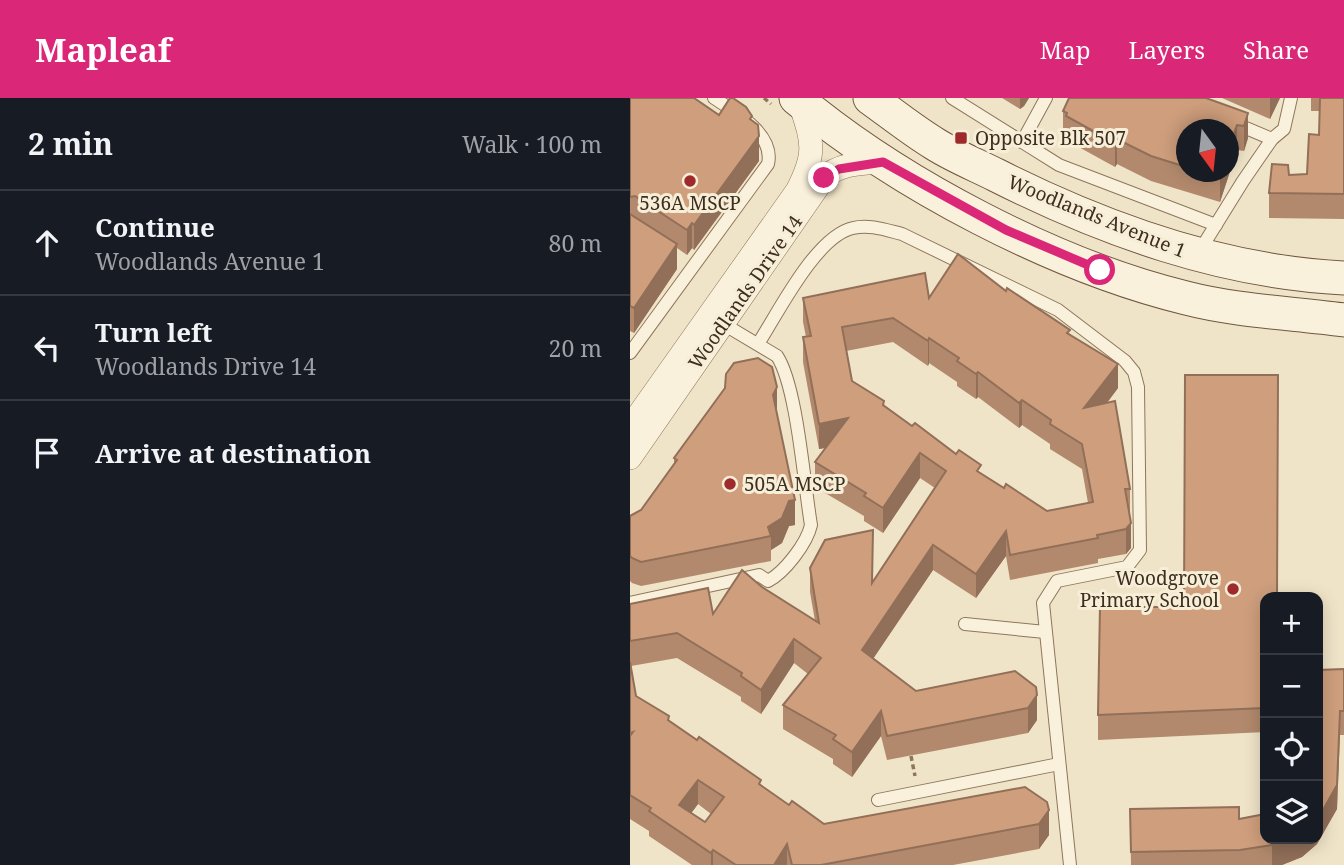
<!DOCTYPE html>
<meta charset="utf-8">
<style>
body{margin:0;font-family:"Noto Serif",serif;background:#20242c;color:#f1f3f6}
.controls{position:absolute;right:21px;bottom:21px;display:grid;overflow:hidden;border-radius:14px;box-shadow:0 4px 18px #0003}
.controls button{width:63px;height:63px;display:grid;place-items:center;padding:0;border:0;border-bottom:2px solid #363941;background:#171b24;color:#f1f3f6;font:35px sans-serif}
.compass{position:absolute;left:546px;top:21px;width:63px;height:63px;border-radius:50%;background:#171b24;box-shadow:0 4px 18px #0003;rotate:165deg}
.stop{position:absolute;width:21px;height:21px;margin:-16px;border:5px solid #db2777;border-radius:50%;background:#fff}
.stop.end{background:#db2777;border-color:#fff;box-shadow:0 2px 7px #0008}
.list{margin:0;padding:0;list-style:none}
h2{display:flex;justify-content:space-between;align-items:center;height:91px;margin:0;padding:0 28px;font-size:30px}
h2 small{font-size:23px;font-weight:400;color:#9ea1a6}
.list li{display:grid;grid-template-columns:46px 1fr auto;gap:21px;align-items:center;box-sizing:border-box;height:105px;padding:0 28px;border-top:2px solid #363941}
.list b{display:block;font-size:26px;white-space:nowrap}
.list p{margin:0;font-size:23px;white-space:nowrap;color:#9ea1a6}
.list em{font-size:23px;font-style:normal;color:#9ea1a6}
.icon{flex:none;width:38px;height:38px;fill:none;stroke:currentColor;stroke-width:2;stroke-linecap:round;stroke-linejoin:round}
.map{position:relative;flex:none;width:714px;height:767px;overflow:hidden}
header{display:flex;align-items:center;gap:42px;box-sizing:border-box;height:98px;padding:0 35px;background:#db2777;color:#fff}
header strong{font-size:33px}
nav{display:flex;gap:38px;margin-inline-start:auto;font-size:24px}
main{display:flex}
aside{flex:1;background:#171b24}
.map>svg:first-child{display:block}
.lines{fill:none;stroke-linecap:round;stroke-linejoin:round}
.lane-casing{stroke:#8d765c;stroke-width:14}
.street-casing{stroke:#8d765c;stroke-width:24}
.secondary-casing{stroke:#6f573f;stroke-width:35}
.path{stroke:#8d765c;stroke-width:3.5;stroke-dasharray:5 3.5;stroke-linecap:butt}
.lane{stroke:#faf1dc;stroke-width:12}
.street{stroke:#faf1dc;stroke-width:23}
.secondary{stroke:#faf1dc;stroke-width:33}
.wall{fill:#b2896c;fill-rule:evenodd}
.shaded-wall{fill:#916f58}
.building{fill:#cf9f7d;stroke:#916f58;stroke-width:2;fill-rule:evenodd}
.route{stroke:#db2777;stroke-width:9}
.poi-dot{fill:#9e2a2b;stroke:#f7eed8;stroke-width:2.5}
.labels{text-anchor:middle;stroke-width:6;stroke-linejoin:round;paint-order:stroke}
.poi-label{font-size:19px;fill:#3d2e20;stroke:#f7eed8;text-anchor:start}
.street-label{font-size:19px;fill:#3d2e20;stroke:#f7eed8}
</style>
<header>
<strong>Mapleaf</strong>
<nav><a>Map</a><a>Layers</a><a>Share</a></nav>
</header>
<main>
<aside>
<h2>2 min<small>Walk · 100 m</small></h2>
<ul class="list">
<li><svg class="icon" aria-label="ahead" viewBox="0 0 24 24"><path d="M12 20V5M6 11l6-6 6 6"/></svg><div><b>Continue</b><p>Woodlands Avenue 1</p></div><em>80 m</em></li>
<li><svg class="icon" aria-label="left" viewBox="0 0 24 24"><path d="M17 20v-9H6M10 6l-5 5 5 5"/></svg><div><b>Turn left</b><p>Woodlands Drive 14</p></div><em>20 m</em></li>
<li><svg class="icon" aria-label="arrive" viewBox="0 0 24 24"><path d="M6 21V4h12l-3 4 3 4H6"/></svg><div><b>Arrive at destination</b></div></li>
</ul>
</aside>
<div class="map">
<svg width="714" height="767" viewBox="0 0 714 767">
<rect width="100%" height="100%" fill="#f0e4c8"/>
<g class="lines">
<defs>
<g id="lane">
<polyline points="322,0 429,67 586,127"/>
<polyline points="604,25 642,41"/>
<polyline points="392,44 416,0"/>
<polyline points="569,154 613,83 642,41 654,31 661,0"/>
<path d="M128,246C148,215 186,138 223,130C239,126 256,132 272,136L428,212L495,263L504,274L508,289L510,452L497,469L427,483L413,505L440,767"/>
<path d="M0,255L138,66C145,36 105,14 84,0"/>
<path d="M0,505L129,477L138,483C155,474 177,445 181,427C174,386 167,288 147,258L90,224"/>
<polyline points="335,526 415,534"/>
<polyline points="248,702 429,666"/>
</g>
<g id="street">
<path d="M0,329L167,93C188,53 182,43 169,2"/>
<path d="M0,360L194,80C209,65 234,65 253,64"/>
</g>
<g id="secondary">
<path d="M166,0C269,86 425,168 556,200C606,213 662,215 714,222"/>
<path d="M240,0C261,15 282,32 305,46C324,58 346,67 366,77C475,132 592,174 714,180"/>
</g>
</defs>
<use href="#lane" class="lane-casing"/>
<use href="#street" class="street-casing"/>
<use href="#secondary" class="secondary-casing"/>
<g class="path">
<polyline points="134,0 141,6"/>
<polyline points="281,658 285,678"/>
</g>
<use href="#lane" class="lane"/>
<use href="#street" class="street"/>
<use href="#secondary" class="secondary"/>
</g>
<g class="wall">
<polygon points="0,0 122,22 129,63 64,152 62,150 57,157 47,150 47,171 4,235 0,233"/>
<polygon points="372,0 399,0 394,8 390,11"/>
<polygon points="592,0 650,0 640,21"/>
<polygon points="681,0 714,0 714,121 639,120 639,95 659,77 677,76 689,37 689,13 681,13"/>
<path d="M433,13L618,15V40L614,53L607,52L590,104L521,83L487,66L485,69L436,42V39L433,38ZM556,32L598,74H556Z"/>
<path d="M376,193L440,236L488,290L477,305L500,391V415L499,416L501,450L496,456L468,461V465L380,482L376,458L346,500L303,472L243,561L286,593L385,573L407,622L398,635L257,662L251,638L222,679L203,666V661L153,631V607L178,576L164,565L131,616L111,603V599L47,560L1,568L6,598L39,623L159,707L194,726L395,689L419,737L409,751L323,767H62L19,738V733L0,721V506L83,516L132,489L185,523L180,494V470L243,484L305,390L290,380L253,435L234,423V418L185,389V364L196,350L189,351L173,264V239H176L173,224V200H299ZM263,244L298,268L299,265L327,284V288L346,301L348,299L389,330L392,327L420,346V351L452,371L458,405L417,413L374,390L351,375L254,309L222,283L216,253ZM68,706L81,716L75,724L61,715Z"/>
<polygon points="147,314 165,427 159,428 152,445 141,452 141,463 11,488 2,485 0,483 0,418 11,412 44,366 44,360"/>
<polygon points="635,499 635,634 468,642 468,617 554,509"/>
<polygon points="714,571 714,637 710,637 707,711 687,746 672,759 652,767 501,767 500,711 609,721 688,741"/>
</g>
<g class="shaded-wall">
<polygon points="390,0 399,0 394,8 390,11"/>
<polygon points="640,0 650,0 640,21"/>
<polygon points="618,15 618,40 614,53 614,28"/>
<polygon points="607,27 607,52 590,104 590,79 592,74 598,74 598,53"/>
<polygon points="129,38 129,63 64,152 64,127"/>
<polygon points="487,41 487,66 485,69 485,45"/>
<polygon points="62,125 62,150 57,157 57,132"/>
<polygon points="47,146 47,171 4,235 4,210"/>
<polygon points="299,240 299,265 298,268 298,243"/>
<polygon points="488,266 488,290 454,335 454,310"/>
<polygon points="348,274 348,299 346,301 346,276"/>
<polygon points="147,289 147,314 143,297"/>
<polygon points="392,302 392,327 389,330 389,305"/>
<polygon points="218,320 218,345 189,351 189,326"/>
<polygon points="290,355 290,380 253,435 253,410"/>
<polygon points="165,402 165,427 159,428 152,445 141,452 141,438 138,429 159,403"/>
<polygon points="501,425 501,450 496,456 496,431"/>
<polygon points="376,433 376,458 346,500 346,476"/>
<polygon points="303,447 303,472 232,577 232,552"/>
<polygon points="164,541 164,565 131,616 131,592"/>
<polygon points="407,597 407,622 398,635 398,610"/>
<polygon points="251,613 251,638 222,679 222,654"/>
<polygon points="710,613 707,711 687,746 672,759 652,767 642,767 642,747 657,741 688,741 688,721"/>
<polygon points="68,682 68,706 49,732 49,707"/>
<polygon points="419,712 419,737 409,751 409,726"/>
<polygon points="157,746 157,767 144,767"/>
<polygon points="83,752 83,767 81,767 81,755"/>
</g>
<g class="building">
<polygon points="0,0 64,0 89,17 100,0 103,0 116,9 122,18 120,21 128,27 129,38 64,127 62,125 57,132 5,98 0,99"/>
<polygon points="439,0 576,0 618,15 614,28 607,27 598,53 598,32 556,32 556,69 521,58 487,41 485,45 436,18 437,15 433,13"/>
<polygon points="690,0 714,0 714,96 639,95 642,66 658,67 659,77 677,76 679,36 689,37"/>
<polygon points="572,74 592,74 590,79"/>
<polygon points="0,116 47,146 4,210 0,208"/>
<path d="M328,156L376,193L377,190L440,232L437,235L488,266L454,310L485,303L500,391H495L501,425L496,431L467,437L468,440L380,457L376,433L346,476L303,447L232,552L286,593L385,573L406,589L407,597L398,610L257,638L251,613L222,654L203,641L206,637L153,607L191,560L164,541L131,592L111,578L112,575L47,535L0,543V506L78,490L83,516L112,472L132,489L189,525L180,470L195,442L243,432L242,485L316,373L290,355L253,410L234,398L236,395L185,364L218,320L189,326L173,239L181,238L173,200L295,175L299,200ZM263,220L298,243L299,240L329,260L327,263L346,276L348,274L389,305L392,302L421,322L420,326L452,346L463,404L417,413L376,386L374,390L347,373L351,367L329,352L326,356L285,325L282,328L253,307L254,303L222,283L212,229Z"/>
<polygon points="128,260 142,269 147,289 143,297 165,402 159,403 152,420 138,429 141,438 11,464 2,460 0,458 0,418 11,412 47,362 44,360 95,290 96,276 104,265"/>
<polygon points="555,277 648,277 647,499 635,499 635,610 468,617 470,509 554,509"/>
<path d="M0,564L6,598L39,618L38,622L67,642L69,639L131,682L129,686L159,707L162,703L194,726L395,689L417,704L419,712L409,726L191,767H162L157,746L144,767H106L83,752L81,755L19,713L21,710L0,697V638L3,634L0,635ZM68,682L94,699L75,724L49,707Z"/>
<polygon points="714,571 714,613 710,613 707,687 688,721 688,572"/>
<polygon points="609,709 609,721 635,716 635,741 657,741 642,747 610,752 501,754 500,711"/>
</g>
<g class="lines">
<polyline class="route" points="194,80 209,71 253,64 376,132 470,172"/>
</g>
<g class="poi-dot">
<rect x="324" y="33" width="14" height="14" rx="3.5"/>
<circle cx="60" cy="83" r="7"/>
<circle cx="100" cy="386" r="7"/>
<circle cx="603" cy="491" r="7"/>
</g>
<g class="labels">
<g class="poi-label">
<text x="345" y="47">Opposite Blk 507</text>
<text x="60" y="112" text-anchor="middle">536A MSCP</text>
<text x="114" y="393">505A MSCP</text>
<text x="589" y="487" text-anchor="end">Woodgrove<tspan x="589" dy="22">Primary School</tspan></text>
</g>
<g class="street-label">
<text transform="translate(467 118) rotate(22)" y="7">Woodlands Avenue 1</text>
<text transform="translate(115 194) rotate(-55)" y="7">Woodlands Drive 14</text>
</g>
</g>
</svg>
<div class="controls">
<button>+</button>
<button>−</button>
<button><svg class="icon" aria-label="locate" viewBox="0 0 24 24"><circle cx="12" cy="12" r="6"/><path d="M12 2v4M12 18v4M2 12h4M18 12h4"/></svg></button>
<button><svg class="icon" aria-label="layers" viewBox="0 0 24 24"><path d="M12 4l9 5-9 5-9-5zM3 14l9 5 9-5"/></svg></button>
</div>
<svg class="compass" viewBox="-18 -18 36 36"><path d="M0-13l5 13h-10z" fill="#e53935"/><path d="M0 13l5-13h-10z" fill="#9ea1a6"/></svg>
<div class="stop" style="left:470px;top:172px"></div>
<div class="stop end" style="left:194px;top:80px"></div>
</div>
</main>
